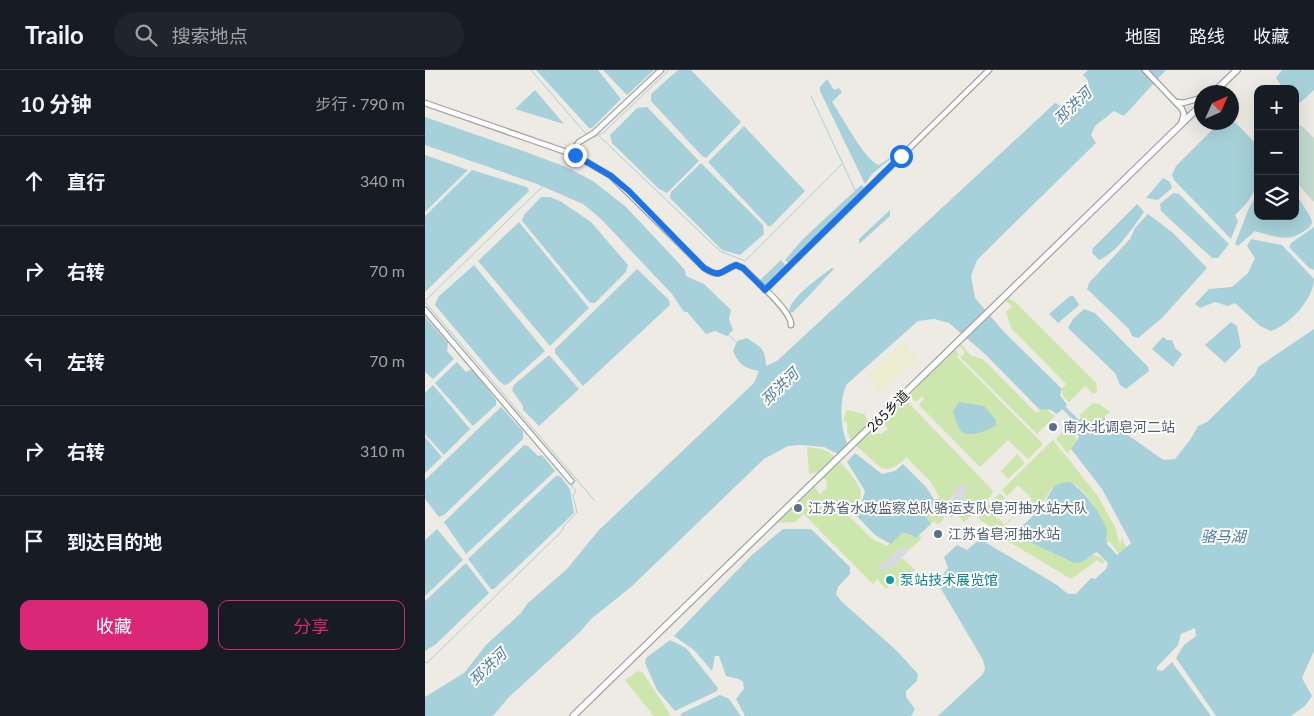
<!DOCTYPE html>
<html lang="zh">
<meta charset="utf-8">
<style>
body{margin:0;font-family:Lato,"Noto Sans SC",sans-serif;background:#20242c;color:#f1f3f6}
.controls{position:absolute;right:15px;top:15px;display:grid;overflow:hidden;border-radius:10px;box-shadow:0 5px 20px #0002}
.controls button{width:45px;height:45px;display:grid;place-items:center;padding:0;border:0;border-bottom:1px solid #363941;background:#171b24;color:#f1f3f6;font:25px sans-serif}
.compass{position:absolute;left:769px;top:15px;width:45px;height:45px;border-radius:50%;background:#171b24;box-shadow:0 5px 20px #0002;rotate:45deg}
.stop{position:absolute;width:15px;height:15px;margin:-11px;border:4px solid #1a73e8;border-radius:50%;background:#fff}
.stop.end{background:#1a73e8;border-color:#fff;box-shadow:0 1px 5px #0008}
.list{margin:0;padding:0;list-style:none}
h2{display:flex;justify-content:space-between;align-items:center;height:65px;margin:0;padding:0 20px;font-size:21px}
h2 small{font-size:16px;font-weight:400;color:#9ea1a6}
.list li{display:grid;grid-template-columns:32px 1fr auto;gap:15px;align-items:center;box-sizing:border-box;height:90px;padding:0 20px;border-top:1px solid #363941}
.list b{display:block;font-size:19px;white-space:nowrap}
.list em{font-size:16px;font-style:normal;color:#9ea1a6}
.actions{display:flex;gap:10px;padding:15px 20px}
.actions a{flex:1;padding:11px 0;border:1px solid #db2777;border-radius:10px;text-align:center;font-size:18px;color:#db2777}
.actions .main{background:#db2777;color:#fff}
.icon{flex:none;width:28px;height:28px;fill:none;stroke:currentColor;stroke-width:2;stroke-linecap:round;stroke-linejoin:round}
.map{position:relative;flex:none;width:889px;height:646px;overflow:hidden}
header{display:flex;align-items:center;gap:30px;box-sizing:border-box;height:70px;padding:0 25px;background:#171b24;border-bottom:1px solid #363941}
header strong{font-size:24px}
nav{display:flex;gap:28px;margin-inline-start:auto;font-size:18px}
.search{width:350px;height:45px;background:#20242c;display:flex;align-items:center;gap:12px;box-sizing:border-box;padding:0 18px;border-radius:28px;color:#9ea1a6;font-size:19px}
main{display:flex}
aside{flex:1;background:#171b24}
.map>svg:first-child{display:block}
.farmland{fill:#ececd0}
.grass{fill:#cce6ad}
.wetland{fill:#c2dbce}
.plaza{fill:#d9d9e4}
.water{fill:#a7d1da}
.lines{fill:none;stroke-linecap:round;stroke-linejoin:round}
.stream{stroke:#a7d1da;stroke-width:1}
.canal{stroke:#a7d1da;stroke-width:4}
.minor-casing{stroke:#a2a2a2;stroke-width:7}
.tertiary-casing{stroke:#a2a2a2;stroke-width:8}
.minor{stroke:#fff;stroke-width:4.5}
.tertiary{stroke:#fff;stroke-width:5.5}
.route{stroke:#1a73e8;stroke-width:6}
.service-dot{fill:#5c6f8a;stroke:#fff;stroke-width:2}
.culture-dot{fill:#0f9aa8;stroke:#fff;stroke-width:2}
.labels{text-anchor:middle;stroke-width:4;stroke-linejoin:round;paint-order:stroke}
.street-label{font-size:14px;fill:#1e1e1e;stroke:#fff}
.service-label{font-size:14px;fill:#4e5e75;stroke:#fff;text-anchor:start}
.culture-label{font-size:14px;fill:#0d838f;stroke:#fff;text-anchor:start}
.water-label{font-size:15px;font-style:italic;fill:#4c7ba0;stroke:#fff}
</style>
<header>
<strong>Trailo</strong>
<div class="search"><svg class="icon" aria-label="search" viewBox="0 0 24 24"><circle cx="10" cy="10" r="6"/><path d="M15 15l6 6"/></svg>搜索地点</div>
<nav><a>地图</a><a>路线</a><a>收藏</a></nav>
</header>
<main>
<aside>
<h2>10 分钟<small>步行 · 790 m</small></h2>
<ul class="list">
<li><svg class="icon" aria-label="ahead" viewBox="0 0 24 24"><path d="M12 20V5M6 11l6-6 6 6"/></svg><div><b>直行</b></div><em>340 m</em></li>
<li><svg class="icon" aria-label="right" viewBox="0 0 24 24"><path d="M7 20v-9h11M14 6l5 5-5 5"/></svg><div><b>右转</b></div><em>70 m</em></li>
<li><svg class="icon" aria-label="left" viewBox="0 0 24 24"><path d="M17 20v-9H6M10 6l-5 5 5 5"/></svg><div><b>左转</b></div><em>70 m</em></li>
<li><svg class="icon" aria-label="right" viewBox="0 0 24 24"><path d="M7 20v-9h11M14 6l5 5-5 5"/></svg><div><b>右转</b></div><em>310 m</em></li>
<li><svg class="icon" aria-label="arrive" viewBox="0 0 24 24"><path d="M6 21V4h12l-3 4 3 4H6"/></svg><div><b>到达目的地</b></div></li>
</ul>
<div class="actions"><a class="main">收藏</a><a>分享</a></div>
</aside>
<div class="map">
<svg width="889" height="646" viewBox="0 0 889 646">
<rect width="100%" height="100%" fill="#eeeae4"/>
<polygon class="farmland" points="479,271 492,291 485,297 482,295 456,322 442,306"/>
<g class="grass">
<polygon points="583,228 590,232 671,313 672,322 668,324 660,316 644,332 638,326 637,319 641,314 586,258 581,242 587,236 581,231"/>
<polygon points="536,274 545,285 559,290 611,343 619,339 624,339 624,342 630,346 612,364 535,287 540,282 534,276"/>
<polygon points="530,280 534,284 532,287 617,373 617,375 603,389 583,370 555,397 494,335 499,328 497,326 491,332 487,329 486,323"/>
<path d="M481,330L568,421L566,426L539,452L531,444L526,448L523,445L538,429L531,422L515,443L519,448L513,455L509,451L506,454L499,444L502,439L514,427L505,411L481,387C474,395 467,401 456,398L426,371L422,360V352L418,351L422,340L439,344C446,352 440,363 456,364L463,359L458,350Z"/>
<polygon points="668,333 674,334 685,342 675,351 668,353 654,346"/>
<path d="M644,355C654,367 653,372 642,383L631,369Z"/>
<path d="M628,370L672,425L690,457L695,475L697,467L701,478L694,484L685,472L681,473C681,469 682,465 681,461C678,446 662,424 651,415L626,419L613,440L609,436L601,445L597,441L607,429L593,415L582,426L577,420Z"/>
<path d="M382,377C388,378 395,378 401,381C410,384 435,413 436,422C437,431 429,438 423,445L447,469L462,476L477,463L484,464L491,468L494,465L497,468L484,480H473L452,499H466L477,488L490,500L473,517L468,512L461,519L452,509L448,514L379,444L370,452L351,453L390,417L395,425L402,417L401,410L394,402L384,404Z"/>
<polygon points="592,384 600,393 583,409 576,401"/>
<polygon points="575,423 580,428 566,442 572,449 574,448 579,455 594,442 578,458 569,461 565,456 555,450 553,445"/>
<path d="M592,457L596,467L647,492C661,487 669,480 680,492L677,494L672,490L646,509L571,464Z"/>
<polygon points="213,601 218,603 246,646 229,646 200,610"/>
</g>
<polygon class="wetland" points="870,54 877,56 889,68 889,132 870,111"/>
<g class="plaza">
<polygon points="539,413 541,422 538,430 519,448 515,441 517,434 520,435 530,425 530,419"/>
<polygon points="476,478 482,478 484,480 466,499 451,499"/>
</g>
<g class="water">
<polygon points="111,0 173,0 196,29 167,58 164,58"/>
<polygon points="178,0 229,0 202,25"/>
<polygon points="253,0 266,0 316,52 281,88 277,86 226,31 226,24"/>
<path d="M663,0H741L699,46L689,41L670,56L666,65L671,73L558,184L552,190L546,206L550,228L579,262L637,319L635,325L642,335L632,344L624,339L615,340L560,284L524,253L509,249L493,251L422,314C414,328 415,361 423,374L413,384L399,377L376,375L363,376L339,389L206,517L166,549L155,562L83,628L68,646H0V627L39,603L61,575L95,544L103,533L142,499L173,461L329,313L334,301C321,299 313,294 308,281L312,271L322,268C336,278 340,277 341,296L352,291L630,33L640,38C649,34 665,21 663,10L658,5Z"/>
<polygon points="857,0 889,0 889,20 875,33 870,32 870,19 859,19 851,8"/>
<path d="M402,9L409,20L414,18L417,22L407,32C417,46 440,91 454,95L472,83L447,104L440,114L395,21V17Z"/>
<polygon points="110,20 139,54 90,39"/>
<polygon points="222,37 274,91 242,123 234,119 187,73 185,65 212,38"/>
<polygon points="0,47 101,82 141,97 168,111 201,137 249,188 260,200 261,206 279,214 306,240 304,249 308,260 302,266 290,261 281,264 262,242 259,242 247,224 176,149 158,134 112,114 0,75"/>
<polygon points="810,52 833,76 833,116 821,134 810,145 813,151 806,169 749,110 747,105 751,96 792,55 795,53"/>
<polygon points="319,56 380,121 346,156 343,156 283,92"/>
<polygon points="0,85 43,100 0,142"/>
<polygon points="276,93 338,155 339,164 315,185 297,180 245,128 246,122"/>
<polygon points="47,100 102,117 104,121 0,222 0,146"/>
<polygon points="738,108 745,112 747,118 733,130 721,128"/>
<polygon points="436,115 440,118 436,123 364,193 360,190 378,169"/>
<path d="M870,122L886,148L887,152C886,158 882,159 876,163C861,173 846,165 830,161L813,176L810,174L824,138L833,123V146H870Z"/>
<polygon points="748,123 754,124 804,174 793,188 787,188 736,141 735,134"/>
<polygon points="116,127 125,127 135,131 166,152 203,195 201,202 170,233 165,233 97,151 99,145"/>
<path d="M712,134L719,142C708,157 692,183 674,190L667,183L668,178Z"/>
<polygon points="465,140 465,146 434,174 434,169"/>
<polygon points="723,144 748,163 782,198 737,248 713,268 707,266 704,259 662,219 664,213 705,169 710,158"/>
<polygon points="94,152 164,238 125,276 53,191"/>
<polygon points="889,157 889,200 884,198 864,177 866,173"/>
<path d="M826,169L857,175L889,209C889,228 865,255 846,261L835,256L810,233L803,236L790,232L775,238L770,234L784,219L807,217L823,203L830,188L822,176Z"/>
<polygon points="356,190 361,196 339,217 334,211"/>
<polygon points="49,195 120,281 83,314 79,315 74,311 10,235 13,227"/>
<path d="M407,198L409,199C394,214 382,229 367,243L364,241C365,228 397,205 407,198Z"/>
<polygon points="212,199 244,230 245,235 158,316 130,283 130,279"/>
<polygon points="645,226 648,226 654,234 653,236 633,253 624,244"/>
<polygon points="659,239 670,243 723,297 724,301 701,319 695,315 690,303 643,258 648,249"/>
<polygon points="0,247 23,273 22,281 29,289 8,309 0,302"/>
<polygon points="806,252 812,256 816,277 800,293 780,275"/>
<path d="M889,259V581L877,608L887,626L880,636L866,646H791L751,588L759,575L771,566L770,558L756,564L753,575L732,597V600L737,601L747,592L786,646H513L558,604L560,598L558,590L512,512L523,498L519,487L532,475L542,480L555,469L632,515L643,524H651L666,508L670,509L681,499L683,493L672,482C661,487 660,495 647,492L605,472L594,463V459C601,452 610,445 617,437C626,425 625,412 644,412C657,417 680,448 682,462C682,466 681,470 682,474L692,485L706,473L677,419L646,379L654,367L648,356L656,348L668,353L679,348L734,387L739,390L750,389L765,370L773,356L782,352L830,305L833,297Z"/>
<polygon points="738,267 742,270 747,270 750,278 757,284 748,297 727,279"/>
<polygon points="124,285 154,319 114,356 98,340 98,336 87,320 89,315"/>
<polygon points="32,292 41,302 45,300 48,301 71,330 71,335 48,356 10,313"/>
<polygon points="8,315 45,359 19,385 0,364 0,323"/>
<path d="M534,332L559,336L571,350V355C564,360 543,369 536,361C532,356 530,347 528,341Z"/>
<polygon points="76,337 98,361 98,369 19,445 14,447 0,429 0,410"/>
<polygon points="0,367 17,387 0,403"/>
<polygon points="99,375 103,376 113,386 117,385 130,401 41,484 19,452"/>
<polygon points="430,383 457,404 470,401 478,394 501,417 510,431 499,444 506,454 491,468 484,464 477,463 466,474 450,465 428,442 437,432 440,421 422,392"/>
<polygon points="131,406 135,406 145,419 149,443 69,519 66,519 43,489"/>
<polygon points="12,459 38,490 0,526 0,470"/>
<polygon points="358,459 386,459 425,497 425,504 413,517 411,524 416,531 471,580 493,604 492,611 481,621 481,627 490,639 486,646 320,646 311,629 319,619 318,612 314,609 301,606 294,586 290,586 287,601 269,580 249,566 327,485"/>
<polygon points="41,493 64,523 11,574 0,581 0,531"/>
<polygon points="245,570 261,578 293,618 292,621 250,641 232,620 220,593 221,588"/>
<polygon points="295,625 304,629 316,646 257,646 255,644"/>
</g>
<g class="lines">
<g class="stream">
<polyline points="106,0 161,64"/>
<polyline points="386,26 430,120"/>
<polyline points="174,66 295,181 320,191 417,94"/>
<polyline points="167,68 178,63 244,0"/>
<polyline points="0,231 118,116"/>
<polyline points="0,232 170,431"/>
<polyline points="303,264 311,272"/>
<polyline points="0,592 2,593 137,461 139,456 152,442 148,426 151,421 146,415 151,410"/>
</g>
<polyline class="canal" points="637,336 655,354"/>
<defs>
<g id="minor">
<polyline points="720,0 757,39 759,44 756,54"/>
<polyline points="752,32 758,33 776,28"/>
<path d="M0,33L150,85L186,106L279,198C297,209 295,201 311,195L318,198C329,209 367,241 366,255"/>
<polyline points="146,83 154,72 169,63 236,0"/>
<polyline points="340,220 564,0"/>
<polyline points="0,240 146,411"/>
</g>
<g id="tertiary">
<polyline points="789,22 812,0"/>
<polyline points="148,646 776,35"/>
</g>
</defs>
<use href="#minor" class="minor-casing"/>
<use href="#tertiary" class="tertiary-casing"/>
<use href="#minor" class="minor"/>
<use href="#tertiary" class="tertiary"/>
</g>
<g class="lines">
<path class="route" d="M150,85L186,106L204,121L279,198C297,209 295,201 311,195L318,198L340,220L476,86"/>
</g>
<g class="service-dot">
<circle cx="628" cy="357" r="5"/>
<circle cx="373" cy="438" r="5"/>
<circle cx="513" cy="464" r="5"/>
</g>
<circle class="culture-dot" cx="465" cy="510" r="5"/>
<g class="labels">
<g class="street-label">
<text transform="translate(463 341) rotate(-45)" y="5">265乡道</text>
</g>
<g class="service-label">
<text x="638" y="362">南水北调皂河二站</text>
<text x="383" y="443">江苏省水政监察总队骆运支队皂河抽水站大队</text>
<text x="523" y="469">江苏省皂河抽水站</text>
</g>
<g class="culture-label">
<text x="475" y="515">泵站技术展览馆</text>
</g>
<g class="water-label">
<text transform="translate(648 36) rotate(-44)" y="5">邳洪河</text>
<text transform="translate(355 317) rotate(-44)" y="5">邳洪河</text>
<text x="798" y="472">骆马湖</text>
<text transform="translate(63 597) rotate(-44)" y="5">邳洪河</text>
</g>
</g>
</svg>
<div class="controls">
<button>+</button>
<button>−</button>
<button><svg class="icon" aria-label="layers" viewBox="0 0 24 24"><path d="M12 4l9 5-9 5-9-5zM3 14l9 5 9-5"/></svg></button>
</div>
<svg class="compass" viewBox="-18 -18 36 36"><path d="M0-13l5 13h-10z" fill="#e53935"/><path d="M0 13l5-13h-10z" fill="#9ea1a6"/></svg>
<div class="stop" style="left:476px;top:86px"></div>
<div class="stop end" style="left:150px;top:85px"></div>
</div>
</main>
